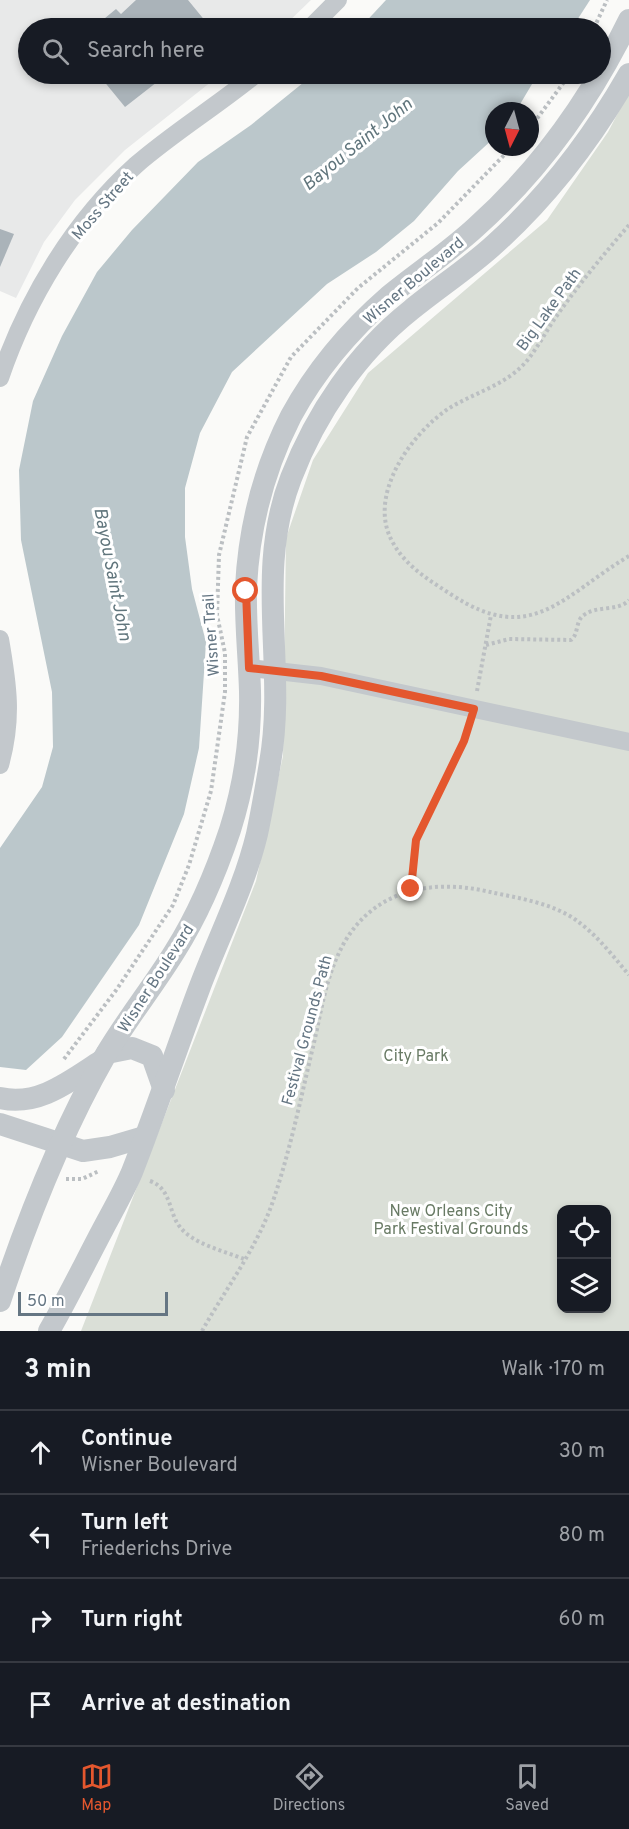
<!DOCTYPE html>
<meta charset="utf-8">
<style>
body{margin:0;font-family:Overpass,sans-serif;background:#20242c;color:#f1f3f6}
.controls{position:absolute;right:18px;bottom:18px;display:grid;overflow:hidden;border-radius:12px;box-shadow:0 3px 9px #0003}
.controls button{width:54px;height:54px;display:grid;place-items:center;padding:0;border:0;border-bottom:2px solid #363941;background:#171b24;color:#f1f3f6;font:30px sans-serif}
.compass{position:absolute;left:485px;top:102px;width:54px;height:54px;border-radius:50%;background:#171b24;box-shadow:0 3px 9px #0003;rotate:186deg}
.scale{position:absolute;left:18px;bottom:15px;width:150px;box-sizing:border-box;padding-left:6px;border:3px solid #657683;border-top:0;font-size:16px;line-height:21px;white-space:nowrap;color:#657683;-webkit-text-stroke:4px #fff;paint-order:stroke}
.stop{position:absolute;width:18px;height:18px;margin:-14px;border:4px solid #e4572e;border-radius:50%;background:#fff}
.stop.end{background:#e4572e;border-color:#fff;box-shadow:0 2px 6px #0008}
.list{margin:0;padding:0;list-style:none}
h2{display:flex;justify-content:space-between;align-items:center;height:78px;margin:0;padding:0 24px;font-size:26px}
h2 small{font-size:20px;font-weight:400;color:#9ea1a6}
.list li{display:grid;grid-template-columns:39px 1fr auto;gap:18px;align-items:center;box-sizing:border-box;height:84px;padding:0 24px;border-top:2px solid #363941}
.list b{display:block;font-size:22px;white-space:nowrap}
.list p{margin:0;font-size:20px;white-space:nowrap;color:#9ea1a6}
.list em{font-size:20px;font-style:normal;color:#9ea1a6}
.icon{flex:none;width:33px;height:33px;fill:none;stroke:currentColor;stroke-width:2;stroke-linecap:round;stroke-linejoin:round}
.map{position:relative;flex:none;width:629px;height:1331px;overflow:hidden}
.search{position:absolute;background:#171b24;box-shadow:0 3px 9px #0003;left:18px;right:18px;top:18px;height:66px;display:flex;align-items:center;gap:15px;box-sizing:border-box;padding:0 21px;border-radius:33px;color:#9ea1a6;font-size:22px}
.sheet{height:414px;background:#171b24}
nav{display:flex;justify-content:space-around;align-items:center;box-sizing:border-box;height:84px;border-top:2px solid #363941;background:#171b24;font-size:16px;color:#9ea1a6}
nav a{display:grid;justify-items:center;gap:3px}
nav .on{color:#e4572e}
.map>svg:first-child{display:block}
.built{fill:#e8e9e9}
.green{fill:#dadfd7;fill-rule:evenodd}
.water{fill:#bbc7cb}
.building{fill:#aab3b9}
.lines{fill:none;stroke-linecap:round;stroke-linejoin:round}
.path{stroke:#bbbfc2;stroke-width:4;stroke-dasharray:3 3;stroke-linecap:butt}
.minor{stroke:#c3c8cc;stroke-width:18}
.tertiary{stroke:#c3c8cc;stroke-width:22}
.route{stroke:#e4572e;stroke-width:8}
.labels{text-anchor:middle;stroke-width:6;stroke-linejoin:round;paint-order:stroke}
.street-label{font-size:16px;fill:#657683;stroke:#fff}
.park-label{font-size:16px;fill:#687a64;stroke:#fff}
.water-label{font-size:18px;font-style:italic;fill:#60757c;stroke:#fff}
</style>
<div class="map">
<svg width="629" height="1331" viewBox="0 0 629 1331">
<rect width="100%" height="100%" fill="#fafaf8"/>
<polygon class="built" points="0,0 311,0 282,28 28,28 28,74 221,74 125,150 75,200 44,242 16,298 0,291"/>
<path class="green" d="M629,92V1331H81L256,881L283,756L286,538L313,460L368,373L547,220L608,132ZM562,1210H606V1308H562Z"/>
<g class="water">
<polygon points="386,0 590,0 572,28 360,28"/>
<polygon points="314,74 538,74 516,111 494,111 494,138 458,171 414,221 376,252 327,284 232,372 200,433 185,488 185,537 192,589 206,642 199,748 184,814 139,925 62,1037 26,1070 0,1067 0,848 42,787 53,747 52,692 21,540 19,470 33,401 62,336 97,272 132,230 198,162 251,125"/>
</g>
<g class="building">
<polygon points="136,0 188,0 211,28 93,28 116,9 121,14"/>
<polygon points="98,74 165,74 166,75 125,107"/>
<polygon points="0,229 14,234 0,267"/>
</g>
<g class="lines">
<g class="path">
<polyline points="594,28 607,0"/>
<polyline points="530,128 570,74"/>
<path d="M629,225C604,254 580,283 558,314C547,329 538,348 525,363C504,386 473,393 448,409C411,434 367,495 392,541C405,566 429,580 452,595C532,647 562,596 629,556"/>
<path d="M486,645L509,639L571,640C579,634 575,621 584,615C597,605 618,612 629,600"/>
<polyline points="477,691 491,615"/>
<polyline points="411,889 416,840 464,741 469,725"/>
<polyline points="64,1059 117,989 173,905 189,865 211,791 225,692 225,653 217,615 219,555 247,437 291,357 358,288 438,223 512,147"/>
<polyline points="66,1179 82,1179 99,1171"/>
<path d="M150,1181C172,1189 168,1212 180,1227C193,1244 224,1251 244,1259"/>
<path d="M202,1331C225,1290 256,1249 272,1204C289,1155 300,1102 312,1051C320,1019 324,985 338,955C366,892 427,877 490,892C518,898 552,903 576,920C596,934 613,956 629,975"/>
</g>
<g class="minor">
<polyline points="310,28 338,0"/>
<path d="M0,378C27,299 73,222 136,165C174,132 217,106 256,74"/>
<path d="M0,639C8,685 13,719 0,765"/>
<polyline points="249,668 321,676 629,742"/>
</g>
<g class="tertiary">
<polyline points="107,1053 132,1048 152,1056 164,1090"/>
<path d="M0,1098C38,1107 70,1081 101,1061"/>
<polyline points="0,1124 83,1151 110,1147 144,1137"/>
<path d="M0,1301C28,1217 61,1133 105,1056C126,1020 153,987 175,951C199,913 216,872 230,830C244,786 251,737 250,691C249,656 245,622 246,587C249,527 264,469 291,416C316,370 350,330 389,296C417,273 449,252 476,227C542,168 591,98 629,20"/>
<path d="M49,1331C68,1298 85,1263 103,1229C113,1210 124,1191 132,1172C156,1111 176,1050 199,989C218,938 244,888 257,834C262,811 266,787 270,763C287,666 254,574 291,478C316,413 357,353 411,310C439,287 469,268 496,243C550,194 593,137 629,74"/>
</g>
</g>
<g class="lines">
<polyline class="route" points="246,591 249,668 321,676 474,709 464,741 416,840 411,889"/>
</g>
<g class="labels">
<g class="street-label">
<text transform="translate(102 205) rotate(-49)" y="6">Moss Street</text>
<text transform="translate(413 280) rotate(-40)" y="6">Wisner Boulevard</text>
<text transform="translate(548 309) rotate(-54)" y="6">Big Lake Path</text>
<text transform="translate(210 635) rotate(-94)" y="6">Wisner Trail</text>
<text transform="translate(155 978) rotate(-57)" y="6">Wisner Boulevard</text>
<text transform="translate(306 1030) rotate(-75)" y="6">Festival Grounds Path</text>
</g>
<g class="park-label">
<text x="416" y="1061">City Park</text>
<text x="451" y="1216">New Orleans City<tspan x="451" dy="18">Park Festival Grounds</tspan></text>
</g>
<g class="water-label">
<text transform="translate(357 144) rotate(-39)" y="6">Bayou Saint John</text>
<text transform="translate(113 574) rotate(79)" y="6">Bayou Saint John</text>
</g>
</g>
</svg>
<div class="controls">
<button><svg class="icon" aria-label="locate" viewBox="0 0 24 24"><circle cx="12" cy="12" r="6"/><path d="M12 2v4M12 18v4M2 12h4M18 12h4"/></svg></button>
<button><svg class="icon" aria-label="layers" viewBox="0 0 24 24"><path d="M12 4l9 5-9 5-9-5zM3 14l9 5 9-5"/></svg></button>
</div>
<svg class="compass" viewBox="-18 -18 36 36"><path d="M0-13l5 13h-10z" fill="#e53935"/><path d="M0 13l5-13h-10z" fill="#9ea1a6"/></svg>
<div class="scale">50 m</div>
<div class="stop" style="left:246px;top:591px"></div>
<div class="stop end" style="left:411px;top:889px"></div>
<div class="search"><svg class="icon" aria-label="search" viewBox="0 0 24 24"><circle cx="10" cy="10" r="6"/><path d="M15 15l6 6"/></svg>Search here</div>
</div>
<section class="sheet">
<h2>3 min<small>Walk · 170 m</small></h2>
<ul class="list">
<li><svg class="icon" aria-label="ahead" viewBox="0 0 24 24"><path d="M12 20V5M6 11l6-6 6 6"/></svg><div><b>Continue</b><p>Wisner Boulevard</p></div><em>30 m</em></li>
<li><svg class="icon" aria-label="left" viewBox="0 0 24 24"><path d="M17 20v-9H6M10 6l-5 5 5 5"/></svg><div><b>Turn left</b><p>Friederichs Drive</p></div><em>80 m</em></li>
<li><svg class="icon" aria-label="right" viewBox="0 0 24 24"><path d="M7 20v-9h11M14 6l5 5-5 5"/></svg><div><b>Turn right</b></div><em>60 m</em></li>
<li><svg class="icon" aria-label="arrive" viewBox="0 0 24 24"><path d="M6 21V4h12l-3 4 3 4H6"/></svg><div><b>Arrive at destination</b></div></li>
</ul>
</section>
<nav>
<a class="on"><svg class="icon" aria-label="map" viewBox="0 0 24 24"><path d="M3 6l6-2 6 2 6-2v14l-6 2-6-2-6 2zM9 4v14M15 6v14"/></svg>Map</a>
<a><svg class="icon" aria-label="directions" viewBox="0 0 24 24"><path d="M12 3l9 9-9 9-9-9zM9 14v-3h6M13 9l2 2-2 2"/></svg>Directions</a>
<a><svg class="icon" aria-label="saved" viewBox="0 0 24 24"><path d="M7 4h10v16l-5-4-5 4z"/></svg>Saved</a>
</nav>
